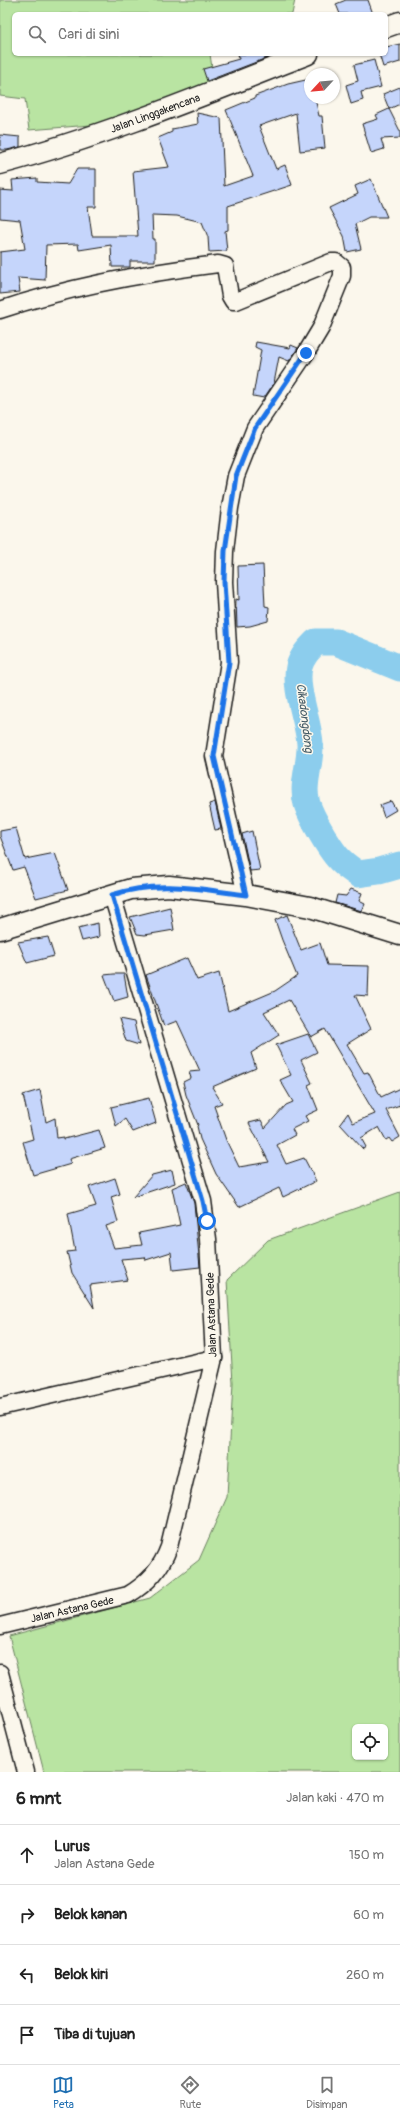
<!DOCTYPE html>
<html lang="id">
<meta charset="utf-8">
<style>
body{margin:0;font-family:Pangolin,sans-serif;background:#f6f6f6;color:#222}
.controls{position:absolute;right:12px;bottom:12px;display:grid;overflow:hidden;border-radius:6px;box-shadow:0 1px 3px #0004}
.controls button{width:36px;height:36px;display:grid;place-items:center;padding:0;border:0;border-bottom:1px solid #e0e0e0;background:#fff;color:#222;font:20px sans-serif}
.compass{position:absolute;left:304px;top:68px;width:36px;height:36px;border-radius:50%;background:#fff;box-shadow:0 1px 3px #0004;rotate:244deg}
.stop{position:absolute;width:12px;height:12px;margin:-9px;border:3px solid #1a73e8;border-radius:50%;background:#fff}
.stop.end{background:#1a73e8;border-color:#fff;box-shadow:0 1px 4px #0008}
.list{margin:0;padding:0;list-style:none}
h2{display:flex;justify-content:space-between;align-items:center;height:52px;margin:0;padding:0 16px;font-size:17px}
h2 small{font-size:13px;font-weight:400;color:#767676}
.list li{display:grid;grid-template-columns:26px 1fr auto;gap:12px;align-items:center;box-sizing:border-box;height:60px;padding:0 16px;border-top:1px solid #e0e0e0}
.list b{display:block;font-size:15px;white-space:nowrap}
.list p{margin:0;font-size:13px;white-space:nowrap;color:#767676}
.list em{font-size:13px;font-style:normal;color:#767676}
.icon{flex:none;width:22px;height:22px;fill:none;stroke:currentColor;stroke-width:2;stroke-linecap:round;stroke-linejoin:round}
.map{position:relative;flex:none;width:400px;height:1772px;overflow:hidden}
.search{position:absolute;background:#fff;box-shadow:0 1px 3px #0004;left:12px;right:12px;top:12px;height:44px;display:flex;align-items:center;gap:10px;box-sizing:border-box;padding:0 14px;border-radius:6px;color:#767676;font-size:15px}
.sheet{height:292px;background:#fff}
nav{display:flex;justify-content:space-around;align-items:center;box-sizing:border-box;height:56px;border-top:1px solid #e0e0e0;background:#fff;font-size:11px;color:#767676}
nav a{display:grid;justify-items:center;gap:2px}
nav .on{color:#1f6fb2}
.map>svg:first-child{display:block}
.green{fill:#b9e4a2;stroke:#6a805f;fill-rule:evenodd}
.lines{fill:none;stroke-linecap:round;stroke-linejoin:round}
.river{stroke:#8ccded;stroke-width:27}
.building{fill:#c5d5fb;stroke:#1c1c1c}
.minor-casing{stroke:#1c1c1c;stroke-width:19}
.tertiary-casing{stroke:#1c1c1c;stroke-width:23}
.minor{stroke:#fbf7ec;stroke-width:16}
.tertiary{stroke:#fbf7ec;stroke-width:20}
.route{stroke:#1a73e8;stroke-width:5}
.labels{text-anchor:middle;stroke-width:3;stroke-linejoin:round;paint-order:stroke}
.street-label{font-size:11px;fill:#1c1c1c;stroke:#fbf7ec}
.water-label{font-size:12px;font-style:italic;fill:#435a65;stroke:#fbf7ec}
</style>
<div class="map">
<svg width="400" height="1772" viewBox="0 0 400 1772">
<rect width="100%" height="100%" fill="#fbf7ec"/>
<filter id="ink" filterUnits="userSpaceOnUse"><feTurbulence type="fractalNoise" baseFrequency=".025" numOctaves="2"/><feDisplacementMap in="SourceGraphic" scale="8" xChannelSelector="R" yChannelSelector="G"/><feConvolveMatrix kernelMatrix="1 2 1 2 8 2 1 2 1" color-interpolation-filters="sRGB"/></filter>
<g filter="url(#ink)">
<g class="green">
<polygon points="0,0 295,0 292,14 14,14 14,54 210,54 214,82 128,122 29,130 25,99 0,96"/>
<path d="M400,1192V1772H44L9,1636L150,1598L199,1560L227,1497L233,1383L227,1280L268,1240ZM355,1727H385V1757H355Z"/>
</g>
<g class="lines">
<path class="river" d="M400,668L336,642H316C309,649 302,656 299,667C294,689 309,722 310,744C311,764 301,785 307,804C311,817 331,852 341,861C346,866 352,870 358,874L379,871L400,865"/>
</g>
<g class="building">
<polygon points="346,0 368,0 373,14 340,14 336,4"/>
<polygon points="400,44 400,62 383,67 379,54 386,54 386,47"/>
<polygon points="238,54 277,54 207,81 203,69 239,59"/>
<polygon points="374,60 381,87 361,92 363,100 351,104 346,85 358,81 354,65"/>
<polygon points="310,79 310,98 315,98 319,116 322,116 325,148 300,151 296,113 259,126 276,169 285,165 292,185 228,206 228,230 225,231 227,251 209,252 208,237 202,222 177,216 152,215 153,239 155,239 155,261 130,261 130,267 112,267 111,245 79,250 78,244 46,245 45,280 18,278 20,292 0,294 0,252 25,249 20,220 0,218 0,190 13,191 12,180 37,178 37,182 68,184 77,169 96,169 96,207 88,207 92,236 138,236 133,171 169,167 158,138 172,132 172,129 198,124 197,113 221,118 224,186 253,176 226,110 255,98 255,96 288,84"/>
<polygon points="400,87 400,104 389,109 383,94"/>
<polygon points="389,109 400,131 400,138 381,139 384,149 371,153 362,124 378,119 376,115"/>
<polygon points="0,135 20,137 20,147 7,150 0,150"/>
<polygon points="371,179 387,217 369,217 355,224 361,249 347,252 344,236 329,208 358,194 355,186"/>
<polygon points="256,342 290,348 291,345 298,348 289,361 279,357 274,383 264,398 253,396 261,350 255,347"/>
<polygon points="263,565 265,606 269,607 268,621 250,626 237,627 236,599 239,600 238,566"/>
<polygon points="391,801 396,810 384,817 380,805"/>
<polygon points="215,802 221,829 215,830 209,804"/>
<polygon points="16,828 25,859 55,853 68,890 36,898 24,867 13,870 0,836 0,831"/>
<polygon points="252,831 260,870 250,871 242,834"/>
<polygon points="351,889 362,893 359,901 365,904 362,911 335,903 337,895 346,896"/>
<polygon points="170,907 174,930 145,935 137,934 130,917"/>
<polygon points="287,915 301,950 320,943 327,965 369,966 368,996 355,995 371,1029 347,1044 364,1073 368,1072 381,1097 400,1088 400,1105 386,1110 400,1137 392,1142 389,1138 386,1140 379,1127 361,1138 366,1147 363,1149 340,1124 348,1113 353,1123 375,1114 325,1029 311,1037 289,1000 264,1012 279,1035 251,1053 256,1068 212,1087 222,1103 214,1106 226,1140 239,1167 269,1162 249,1123 261,1120 265,1128 286,1105 293,1102 280,1080 291,1075 276,1045 308,1034 317,1052 301,1060 312,1083 308,1085 318,1110 305,1116 308,1121 292,1129 295,1135 277,1145 286,1164 304,1158 316,1181 283,1197 279,1188 239,1207 216,1174 200,1139 197,1126 198,1125 186,1095 183,1082 191,1078 189,1072 200,1071 177,1021 164,1026 146,975 187,958 197,980 219,973 228,1011 275,991 297,976 282,940 275,920"/>
<polygon points="98,923 99,937 82,941 78,928"/>
<polygon points="48,937 54,956 27,963 18,942"/>
<polygon points="114,974 124,974 128,997 114,1001 104,975"/>
<polygon points="119,1019 134,1022 139,1045 126,1041"/>
<polygon points="40,1090 46,1122 55,1118 57,1138 64,1137 64,1139 99,1130 105,1148 69,1159 71,1164 33,1175 23,1142 33,1139 23,1095"/>
<polygon points="149,1098 156,1123 133,1132 125,1119 116,1126 111,1107"/>
<polygon points="172,1170 175,1183 133,1197 152,1175"/>
<polygon points="115,1178 120,1194 111,1197 118,1222 106,1226 114,1248 142,1245 139,1233 180,1225 172,1188 186,1182 194,1203 200,1267 173,1270 171,1252 146,1260 145,1257 121,1259 128,1280 90,1285 94,1308 72,1273 67,1252 75,1251 68,1214 96,1206 89,1187"/>
</g>
<g class="lines">
<defs>
<g id="minor">
<path d="M0,310C71,286 144,273 218,264L225,266L230,296L233,301H236L331,262H336L342,267V276L321,328L306,353L255,428L236,476L230,508L225,551L224,582L229,662L214,756L246,895"/>
<polyline points="0,1407 214,1358"/>
<path d="M0,1626L128,1595C148,1583 161,1569 169,1547L214,1358L208,1239L203,1201L112,895"/>
<polyline points="0,1673 26,1772"/>
</g>
<g id="tertiary">
<polyline points="386,27 400,22"/>
<path d="M0,164C105,136 206,94 308,54"/>
<polyline points="0,929 131,889 169,886 246,895 310,907 400,935"/>
</g>
</defs>
<use href="#minor" class="minor-casing"/>
<use href="#tertiary" class="tertiary-casing"/>
<use href="#minor" class="minor"/>
<use href="#tertiary" class="tertiary"/>
</g>
</g>
<g class="lines" filter="url(#ink)">
<path class="route" d="M207,1221L203,1201L112,895C158,880 199,889 246,895L214,756L229,662L224,582L225,551L236,476L255,428L306,353"/>
</g>
<g class="labels">
<g class="street-label">
<text transform="translate(155 113) rotate(-20)" y="4">Jalan Linggakencana</text>
<text transform="translate(211 1315) rotate(-92)" y="4">Jalan Astana Gede</text>
<text transform="translate(72 1609) rotate(-13)" y="4">Jalan Astana Gede</text>
</g>
<g class="water-label">
<text transform="translate(305 718) rotate(83)" y="4">Cikadongdong</text>
</g>
</g>
</svg>
<div class="controls">
<button><svg class="icon" aria-label="locate" viewBox="0 0 24 24"><circle cx="12" cy="12" r="6"/><path d="M12 2v4M12 18v4M2 12h4M18 12h4"/></svg></button>
</div>
<svg class="compass" viewBox="-18 -18 36 36"><path d="M0-13l5 13h-10z" fill="#e53935"/><path d="M0 13l5-13h-10z" fill="#767676"/></svg>
<div class="stop" style="left:207px;top:1221px"></div>
<div class="stop end" style="left:306px;top:353px"></div>
<div class="search"><svg class="icon" aria-label="search" viewBox="0 0 24 24"><circle cx="10" cy="10" r="6"/><path d="M15 15l6 6"/></svg>Cari di sini</div>
</div>
<section class="sheet">
<h2>6 mnt<small>Jalan kaki · 470 m</small></h2>
<ul class="list">
<li><svg class="icon" aria-label="ahead" viewBox="0 0 24 24"><path d="M12 20V5M6 11l6-6 6 6"/></svg><div><b>Lurus</b><p>Jalan Astana Gede</p></div><em>150 m</em></li>
<li><svg class="icon" aria-label="right" viewBox="0 0 24 24"><path d="M7 20v-9h11M14 6l5 5-5 5"/></svg><div><b>Belok kanan</b></div><em>60 m</em></li>
<li><svg class="icon" aria-label="left" viewBox="0 0 24 24"><path d="M17 20v-9H6M10 6l-5 5 5 5"/></svg><div><b>Belok kiri</b></div><em>260 m</em></li>
<li><svg class="icon" aria-label="arrive" viewBox="0 0 24 24"><path d="M6 21V4h12l-3 4 3 4H6"/></svg><div><b>Tiba di tujuan</b></div></li>
</ul>
</section>
<nav>
<a class="on"><svg class="icon" aria-label="map" viewBox="0 0 24 24"><path d="M3 6l6-2 6 2 6-2v14l-6 2-6-2-6 2zM9 4v14M15 6v14"/></svg>Peta</a>
<a><svg class="icon" aria-label="directions" viewBox="0 0 24 24"><path d="M12 3l9 9-9 9-9-9zM9 14v-3h6M13 9l2 2-2 2"/></svg>Rute</a>
<a><svg class="icon" aria-label="saved" viewBox="0 0 24 24"><path d="M7 4h10v16l-5-4-5 4z"/></svg>Disimpan</a>
</nav>
